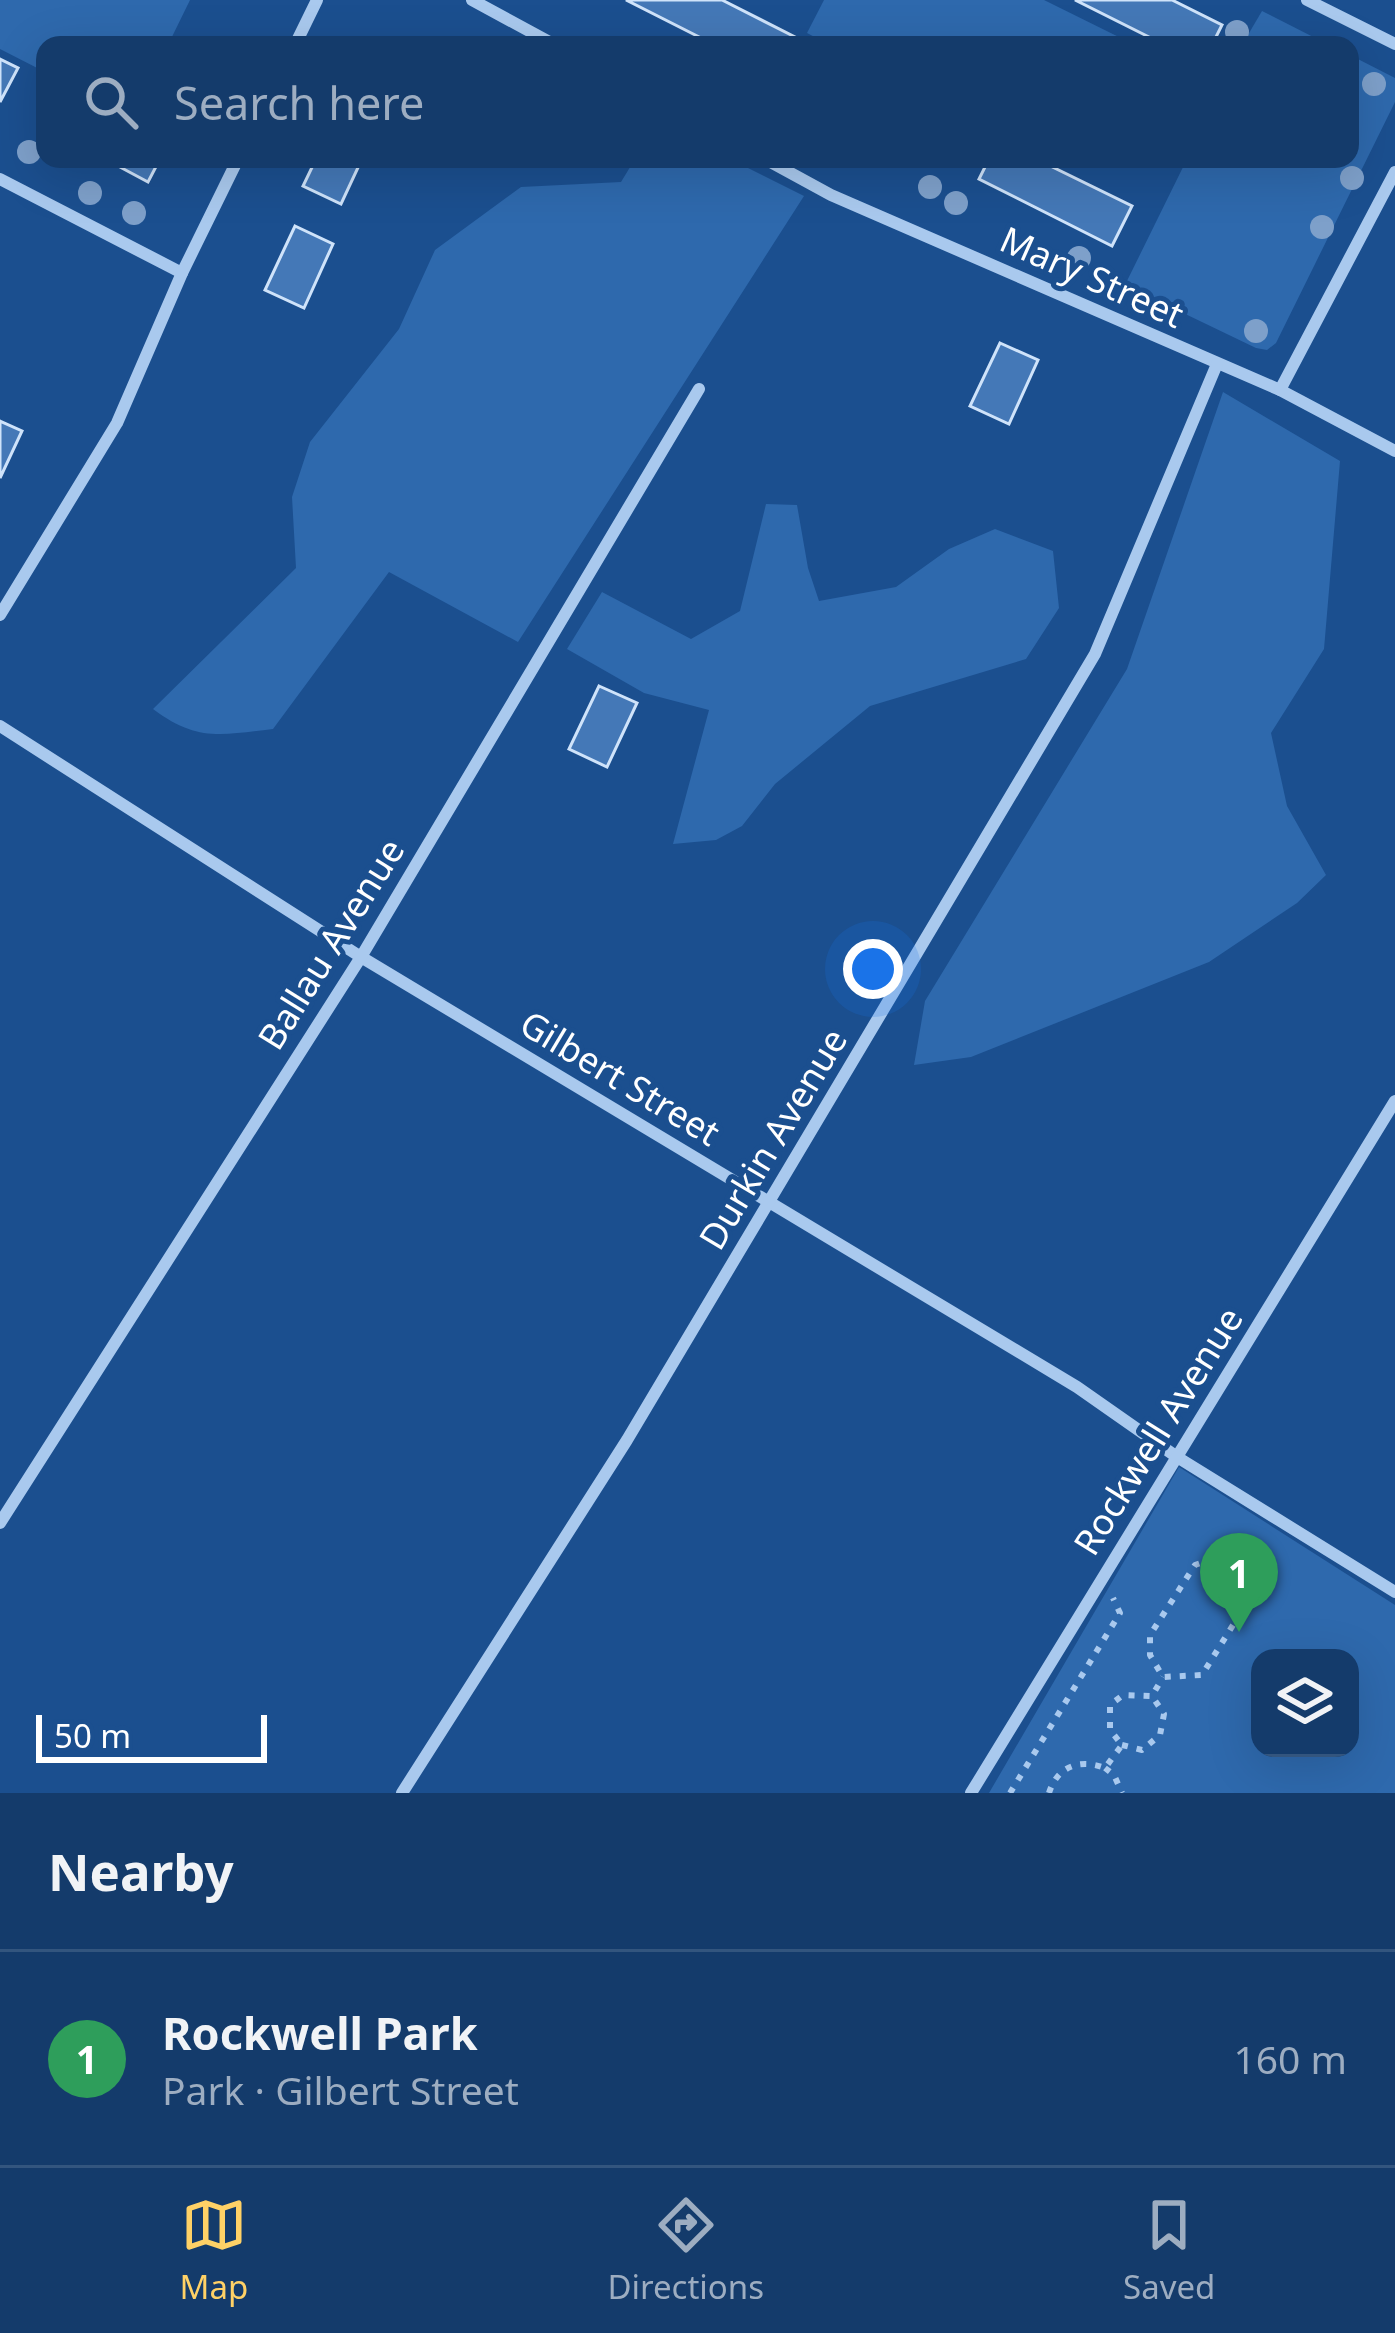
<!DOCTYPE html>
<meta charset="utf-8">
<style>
body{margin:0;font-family:"Noto Sans",sans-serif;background:#1d4271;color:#f1f3f6}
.controls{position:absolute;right:36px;bottom:36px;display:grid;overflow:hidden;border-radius:24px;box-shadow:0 12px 48px #0002}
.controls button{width:108px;height:108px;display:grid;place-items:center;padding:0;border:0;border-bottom:3px solid #33557e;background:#143b6b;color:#f1f3f6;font:60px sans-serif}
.scale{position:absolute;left:36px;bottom:30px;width:231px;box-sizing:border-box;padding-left:12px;border:6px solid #fff;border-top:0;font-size:33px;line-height:42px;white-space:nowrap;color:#fff;-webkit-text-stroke:9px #1b4f8f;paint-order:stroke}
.you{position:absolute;left:873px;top:969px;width:42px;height:42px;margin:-30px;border:9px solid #fff;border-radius:50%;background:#1a73e8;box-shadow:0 0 0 18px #1a73e833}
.badge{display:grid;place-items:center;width:78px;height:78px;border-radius:50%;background:#ffd166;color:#fff;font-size:39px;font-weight:700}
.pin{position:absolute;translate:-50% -99px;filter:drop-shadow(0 3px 6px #0008)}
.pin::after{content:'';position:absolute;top:63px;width:42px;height:36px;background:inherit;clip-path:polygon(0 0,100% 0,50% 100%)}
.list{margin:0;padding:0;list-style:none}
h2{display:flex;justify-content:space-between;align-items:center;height:156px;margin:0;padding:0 48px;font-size:51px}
h2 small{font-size:39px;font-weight:400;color:#9dadc1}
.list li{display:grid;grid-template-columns:78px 1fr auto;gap:36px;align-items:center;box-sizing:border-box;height:216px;padding:0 48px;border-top:3px solid #33557e}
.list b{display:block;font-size:45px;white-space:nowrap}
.list p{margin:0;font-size:39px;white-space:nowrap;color:#9dadc1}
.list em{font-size:39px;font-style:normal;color:#9dadc1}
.icon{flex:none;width:66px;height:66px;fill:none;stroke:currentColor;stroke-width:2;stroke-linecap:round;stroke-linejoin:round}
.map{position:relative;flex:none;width:1395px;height:1793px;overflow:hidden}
.search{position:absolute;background:#143b6b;box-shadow:0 12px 48px #0002;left:36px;right:36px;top:36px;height:132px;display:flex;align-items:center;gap:30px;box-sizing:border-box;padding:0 42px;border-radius:24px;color:#9dadc1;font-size:45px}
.sheet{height:372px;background:#143b6b}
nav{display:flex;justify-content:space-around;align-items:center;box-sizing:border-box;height:168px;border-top:3px solid #33557e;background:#143b6b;font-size:33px;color:#9dadc1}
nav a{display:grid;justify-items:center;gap:6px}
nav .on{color:#ffd166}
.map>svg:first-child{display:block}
.green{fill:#2e69ad;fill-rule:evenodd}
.building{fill:#4478b7;stroke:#cfe3fa;stroke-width:3}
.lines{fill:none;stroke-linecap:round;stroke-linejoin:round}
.path{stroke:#a9c9ee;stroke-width:6;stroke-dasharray:6 9;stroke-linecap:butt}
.minor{stroke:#a9c9ee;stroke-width:12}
.tree{fill:#7ea0ca}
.labels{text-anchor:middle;stroke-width:10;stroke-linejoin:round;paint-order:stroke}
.street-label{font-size:36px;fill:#fff;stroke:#1b4f8f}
</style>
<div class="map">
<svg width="1395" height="1793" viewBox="0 0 1395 1793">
<rect width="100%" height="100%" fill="#1b4f8f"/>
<g class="green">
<polygon points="0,0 190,0 168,45 45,45 45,72 0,49"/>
<polygon points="824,0 1044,0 1135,45 830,45 807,33"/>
<polygon points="1262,11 1329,45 1242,45"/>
<polygon points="1350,55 1395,78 1395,102 1276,343 1267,350 1256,348 1125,285 1187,159 1350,159"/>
<path d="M635,159H730L804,196L518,642L389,572L273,729C221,735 197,742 153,709L296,568L292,497L310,442L399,329L435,250L521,187L621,182Z"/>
<polygon points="1223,392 1340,461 1324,649 1271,733 1287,806 1326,875 1297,903 1209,962 971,1057 914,1065 925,1001 1127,669"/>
<polygon points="766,504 797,505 808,568 819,601 896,587 949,549 995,529 1053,551 1059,608 1026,659 870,706 775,784 742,826 716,840 673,844 709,710 644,693 567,649 602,592 691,639 740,611"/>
<path d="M1179,1467L1395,1605V1793H989ZM1260,1658H1350V1748H1260Z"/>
</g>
<g class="building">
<polygon points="626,0 722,0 805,42 715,45"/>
<polygon points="1075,0 1172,0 1222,25 1212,45 1165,45"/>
<polygon points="0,59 18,68 0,102"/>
<polygon points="105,159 160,159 148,182"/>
<polygon points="316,159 362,159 341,204 303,186"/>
<polygon points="989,159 1036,159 1132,206 1112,246 979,179"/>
<polygon points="295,226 333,244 304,308 265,290"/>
<polygon points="1000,343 1038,360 1009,424 970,406"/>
<polygon points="0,421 22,431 0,478"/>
<polygon points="599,686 637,703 607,767 569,749"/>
</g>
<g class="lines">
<g class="path">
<path d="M1215,1558C1239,1565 1244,1573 1251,1596L1202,1675L1163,1677L1150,1655V1635L1195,1565Z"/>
<polyline points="1234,1563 1248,1539"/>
<polyline points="1122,1745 1142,1750 1160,1735 1164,1714 1152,1696"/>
<polyline points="1105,1768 1114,1775 1122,1793"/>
<polyline points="1010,1793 1120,1613 1113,1598"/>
<path d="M1049,1793C1057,1767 1079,1758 1105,1768L1122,1745L1110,1730V1705L1123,1695L1152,1696L1163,1677"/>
</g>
<g class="minor">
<polyline points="472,0 555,45"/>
<polyline points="1307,0 1395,44"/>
<polyline points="295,45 317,0"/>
<polyline points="765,159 831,195 1280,390 1395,451"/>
<polyline points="0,179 182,273"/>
<polyline points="1280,390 1395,172"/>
<polyline points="0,615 117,423 182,273 238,159"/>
<polyline points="0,726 361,957 1077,1387 1177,1457 1395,1592"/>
<polyline points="0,1523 361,957 699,389"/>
<polyline points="402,1793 627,1440 1095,654 1217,364"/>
<polyline points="971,1793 1395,1101"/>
</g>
</g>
<g class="tree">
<circle cx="1237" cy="32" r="12"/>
<circle cx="1374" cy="84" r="12"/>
<circle cx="29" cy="152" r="12"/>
<circle cx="1352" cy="178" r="12"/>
<circle cx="930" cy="187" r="12"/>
<circle cx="90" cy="193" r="12"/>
<circle cx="956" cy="203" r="12"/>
<circle cx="134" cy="213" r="12"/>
<circle cx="1322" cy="227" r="12"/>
<circle cx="1079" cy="258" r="12"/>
<circle cx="1256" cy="331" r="12"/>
</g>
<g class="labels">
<g class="street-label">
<text transform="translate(1092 277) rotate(24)" y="13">Mary Street</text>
<text transform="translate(331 944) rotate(-58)" y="13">Ballau Avenue</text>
<text transform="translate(620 1078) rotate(31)" y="13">Gilbert Street</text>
<text transform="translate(773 1139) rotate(-59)" y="13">Durkin Avenue</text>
<text transform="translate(1158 1431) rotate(-58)" y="13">Rockwell Avenue</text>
</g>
</g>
</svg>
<div class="controls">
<button><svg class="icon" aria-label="layers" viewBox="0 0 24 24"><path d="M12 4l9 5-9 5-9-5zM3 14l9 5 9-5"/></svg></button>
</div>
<div class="scale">50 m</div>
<div class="you"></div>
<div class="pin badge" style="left:1239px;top:1632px;background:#2e9e5b">1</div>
<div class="search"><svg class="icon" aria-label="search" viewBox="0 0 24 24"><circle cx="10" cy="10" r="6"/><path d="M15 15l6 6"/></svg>Search here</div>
</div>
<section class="sheet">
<h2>Nearby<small></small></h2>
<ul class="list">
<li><span class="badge" style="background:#2e9e5b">1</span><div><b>Rockwell Park</b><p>Park · Gilbert Street</p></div><em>160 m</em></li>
</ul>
</section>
<nav>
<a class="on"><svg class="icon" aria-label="map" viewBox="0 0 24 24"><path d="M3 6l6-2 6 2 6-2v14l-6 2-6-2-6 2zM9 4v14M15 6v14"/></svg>Map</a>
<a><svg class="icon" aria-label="directions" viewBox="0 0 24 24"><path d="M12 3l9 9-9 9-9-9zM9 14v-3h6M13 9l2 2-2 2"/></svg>Directions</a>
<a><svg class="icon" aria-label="saved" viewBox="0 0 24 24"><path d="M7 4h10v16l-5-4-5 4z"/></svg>Saved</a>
</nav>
